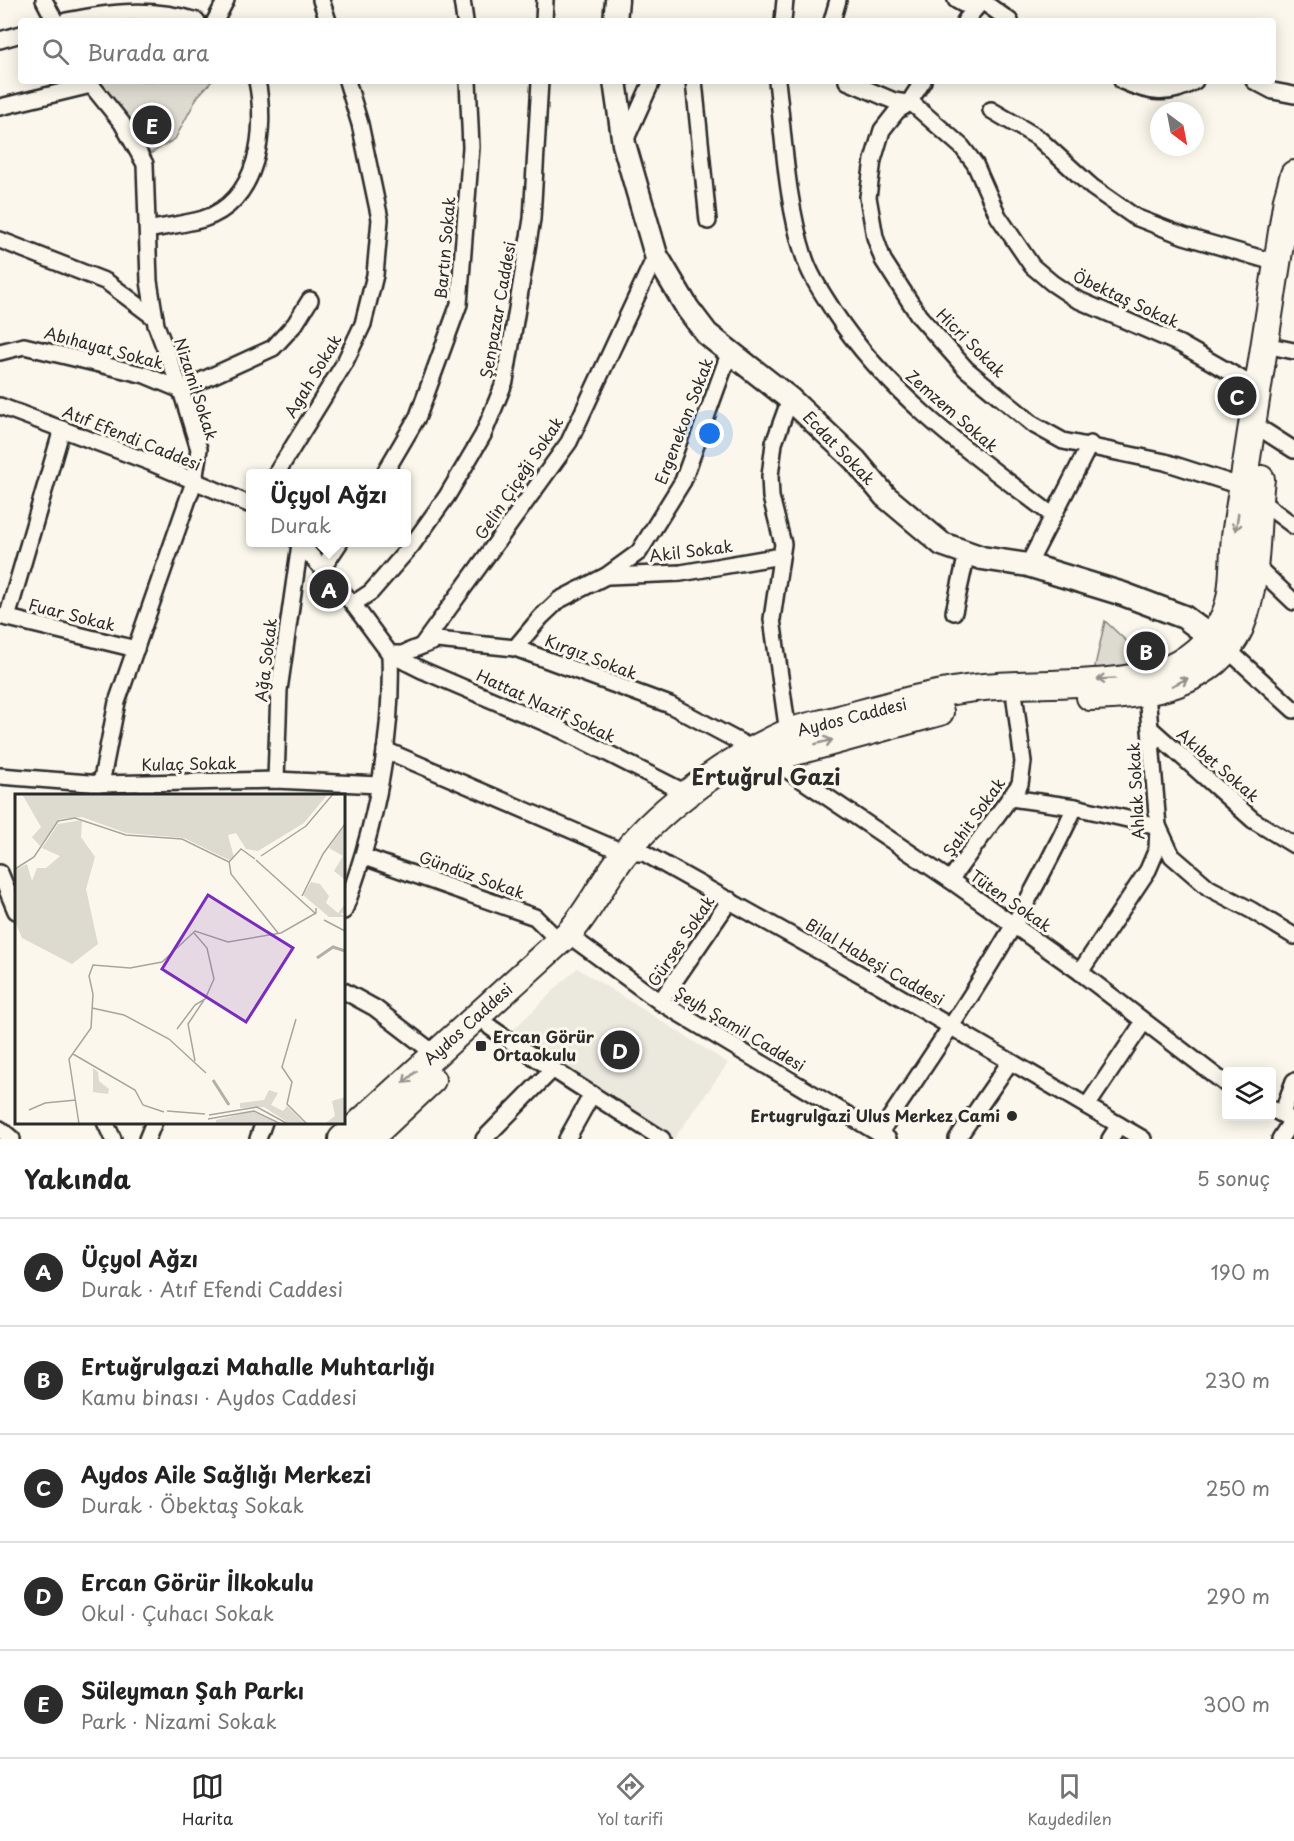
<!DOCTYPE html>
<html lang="tr">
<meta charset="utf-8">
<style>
body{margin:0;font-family:"Playpen Sans",sans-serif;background:#f6f6f6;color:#222}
.controls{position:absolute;right:18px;bottom:18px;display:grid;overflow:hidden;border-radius:6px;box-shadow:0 3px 15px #0003}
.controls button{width:54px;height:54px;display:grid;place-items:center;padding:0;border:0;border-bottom:2px solid #e0e0e0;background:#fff;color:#222;font:30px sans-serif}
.compass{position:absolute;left:1150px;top:102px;width:54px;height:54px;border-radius:50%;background:#fff;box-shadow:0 3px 15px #0003;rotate:148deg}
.you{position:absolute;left:710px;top:434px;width:21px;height:21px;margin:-15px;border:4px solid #fff;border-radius:50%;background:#1a73e8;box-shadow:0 0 0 9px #1a73e833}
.badge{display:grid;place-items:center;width:39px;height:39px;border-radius:50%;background:#2b2b2b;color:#fff;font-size:20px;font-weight:700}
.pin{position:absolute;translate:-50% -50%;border:3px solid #fff;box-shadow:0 2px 6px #0006}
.popup{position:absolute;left:246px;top:469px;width:165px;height:78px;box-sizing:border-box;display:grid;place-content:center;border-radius:6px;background:#fff;filter:drop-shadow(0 2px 4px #0005);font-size:20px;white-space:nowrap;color:#767676}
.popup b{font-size:22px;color:#222}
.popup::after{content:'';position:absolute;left:50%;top:100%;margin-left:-12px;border:12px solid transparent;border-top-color:#fff}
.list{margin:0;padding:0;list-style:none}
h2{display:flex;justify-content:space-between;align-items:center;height:78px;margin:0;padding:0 24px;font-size:26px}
h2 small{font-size:20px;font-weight:400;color:#767676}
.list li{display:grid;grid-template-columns:39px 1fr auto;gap:18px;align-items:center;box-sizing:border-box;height:108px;padding:0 24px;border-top:2px solid #e0e0e0}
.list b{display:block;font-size:22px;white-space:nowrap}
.list p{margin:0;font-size:20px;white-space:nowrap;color:#767676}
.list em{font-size:20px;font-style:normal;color:#767676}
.icon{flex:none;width:33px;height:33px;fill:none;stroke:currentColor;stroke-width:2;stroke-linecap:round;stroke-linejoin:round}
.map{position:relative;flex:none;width:1294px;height:1139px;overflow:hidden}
.search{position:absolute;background:#fff;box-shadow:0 3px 15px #0003;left:18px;right:18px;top:18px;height:66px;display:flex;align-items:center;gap:15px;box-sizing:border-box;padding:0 21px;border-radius:6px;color:#767676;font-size:22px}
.sheet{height:618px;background:#fff}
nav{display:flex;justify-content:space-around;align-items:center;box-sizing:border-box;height:84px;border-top:2px solid #e0e0e0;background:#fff;font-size:16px;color:#767676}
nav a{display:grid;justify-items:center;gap:3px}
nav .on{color:#2b2b2b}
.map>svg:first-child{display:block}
.built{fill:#ebe8de}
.green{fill:#dddad0;stroke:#84827e;stroke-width:1.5}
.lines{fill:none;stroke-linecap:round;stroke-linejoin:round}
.street-casing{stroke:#2b2b2b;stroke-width:20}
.secondary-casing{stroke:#2b2b2b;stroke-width:27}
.primary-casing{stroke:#2b2b2b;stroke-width:30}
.street{stroke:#fbf7ec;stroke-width:15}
.secondary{stroke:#fbf7ec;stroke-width:22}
.primary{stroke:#fbf7ec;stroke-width:26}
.oneway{stroke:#93918c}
.poi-dot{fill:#2b2b2b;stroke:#fbf7ec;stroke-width:2}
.labels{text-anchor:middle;stroke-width:6;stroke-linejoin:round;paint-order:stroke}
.street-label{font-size:16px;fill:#2b2b2b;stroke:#fbf7ec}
.poi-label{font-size:16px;font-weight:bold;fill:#2b2b2b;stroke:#fbf7ec;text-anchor:start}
.district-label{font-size:22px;font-weight:bold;fill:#2b2b2b;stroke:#fbf7ec}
.inset-river{fill:none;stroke:#b1afa7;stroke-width:3}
.inset-road{fill:none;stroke:#a8a59f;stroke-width:1.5}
.view{fill:#7b2cbf;fill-opacity:0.15;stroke:#7b2cbf;stroke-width:3}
.inset-edge{fill:none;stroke:#2b2b2b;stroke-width:3}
</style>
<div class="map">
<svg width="1294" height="1139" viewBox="0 0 1294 1139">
<rect width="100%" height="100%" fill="#fbf7ec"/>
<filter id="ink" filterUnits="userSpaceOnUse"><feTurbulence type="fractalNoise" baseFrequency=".0167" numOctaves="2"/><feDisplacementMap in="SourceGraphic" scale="12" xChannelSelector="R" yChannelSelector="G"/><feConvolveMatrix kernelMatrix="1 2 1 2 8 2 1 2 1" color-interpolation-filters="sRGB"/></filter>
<g filter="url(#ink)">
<polygon class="built" points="577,968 728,1063 674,1139 513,1037 512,1031"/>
<g class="green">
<polygon points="96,81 212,81 198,96 175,139 145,157"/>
<polygon points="1105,621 1152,665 1093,675"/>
</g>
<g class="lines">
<defs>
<g id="street">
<polyline points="44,0 55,21"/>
<polyline points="321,0 328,21"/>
<polyline points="462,0 465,21"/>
<polyline points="956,0 963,4 982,1 1010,21"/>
<path d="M66,21C111,12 152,7 197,21"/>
<polyline points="215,21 226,0"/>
<polyline points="544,21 545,0"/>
<polyline points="783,21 785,0"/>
<polyline points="832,21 838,0"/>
<polyline points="965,21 982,1"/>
<polyline points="0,40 21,34"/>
<polyline points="88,81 122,123 145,164 149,281 156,325 181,390 199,449 194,482 117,702 101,784"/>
<polyline points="694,81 708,221"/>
<path d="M777,81C784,139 786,200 804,256C810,276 823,294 834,312C889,396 973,455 1052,515"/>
<polyline points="847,81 894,101 913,104 962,147 975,164 998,216 1032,266 1052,283 1076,299 1180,344 1259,389"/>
<polyline points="923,81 908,104 897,111 882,130 873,160 868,197 875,237 883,260 919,316 966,369 1034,425 1063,441 1165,462 1243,487"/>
<path d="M1122,81C1149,93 1169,97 1195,81"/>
<polyline points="1254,81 1273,91 1294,95"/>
<polyline points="0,107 91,85"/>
<polyline points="991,110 1037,137 1092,187 1135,217 1184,236 1277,263"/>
<polyline points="625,141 652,81"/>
<path d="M148,230C166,226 186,224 203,219C259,201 267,130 257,81"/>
<polyline points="0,240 107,282 155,318"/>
<polyline points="1265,345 1294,351"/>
<polyline points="0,352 24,346 145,375 181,390 273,348 295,324 310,300"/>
<polyline points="0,406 152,463 251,505"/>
<polyline points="1266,432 1294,450"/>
<polyline points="276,474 344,364 363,324 375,275 380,219 360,124 347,81"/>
<polyline points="384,474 418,416 459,304 471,147 468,81"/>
<polyline points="1258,499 1294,526"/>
<polyline points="299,542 353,604 390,654 422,670 562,730 686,793"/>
<polyline points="1253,563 1294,602"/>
<polyline points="1028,565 1090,444"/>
<polyline points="322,569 340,542"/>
<polyline points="609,576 681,573 781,556"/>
<polyline points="353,604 371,592 412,545 447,496 483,435 505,381 532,219 540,81"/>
<polyline points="954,612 967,553"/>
<polyline points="0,616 136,649"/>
<polyline points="7,618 62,429"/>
<polyline points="423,644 569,442 656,255"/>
<polyline points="515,648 541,617 559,600 606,576 639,552 683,481 730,351"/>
<polyline points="1226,648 1294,710"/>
<polyline points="390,654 402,654 437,640 515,648 670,705 768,757 950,880 1080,972 1226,1084"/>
<polyline points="1150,728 1253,820 1294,845"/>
<polyline points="788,733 772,619 783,544 771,497 770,476 774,443 790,399"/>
<polyline points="385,750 625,853 644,853 878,984 1143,1139"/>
<polyline points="0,776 101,784 276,780 379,785"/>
<polyline points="276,780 279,690 300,544"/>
<polyline points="1075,807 1158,826 1172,856 1209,888 1251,910 1294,936"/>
<polyline points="364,857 535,917 559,941"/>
<polyline points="0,873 16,911"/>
<polyline points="950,880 1020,784 1023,762 1015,700"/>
<path d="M344,911C375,829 393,742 390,654"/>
<polyline points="578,942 660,1002 888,1139"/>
<polyline points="1080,972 1148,870 1157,849 1158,826 1147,693"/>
<polyline points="344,991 375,1008 435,1054"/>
<polyline points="660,1002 730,900"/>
<path d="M490,1027C546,1067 605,1102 662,1139"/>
<polyline points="1087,1106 1143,1023"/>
<polyline points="1272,1109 1294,1121"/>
<polyline points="1282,1114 1294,1081"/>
<polyline points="105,1122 113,1139"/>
<polyline points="0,1129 12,1139"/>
<path d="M879,1134C951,1028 1022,923 1075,807L1011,798"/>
<polyline points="147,1139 154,1122"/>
<polyline points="258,1139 264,1122"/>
<polyline points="484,1139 551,1071"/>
<polyline points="567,1139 592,1094"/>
<polyline points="957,1139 1010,1062"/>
<polyline points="1110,1139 1119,1125"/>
<polyline points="1280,1139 1292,1120"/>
</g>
<g id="secondary">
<polyline points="615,21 617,0"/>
<polyline points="615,81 624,144 656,255 688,309 707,334 790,399 855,460 885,496 942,544 982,558 1028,565 1123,594 1184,617 1224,647"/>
</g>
<g id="primary">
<path d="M1090,697C1145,696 1214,686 1240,628C1259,583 1255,527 1261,479"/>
<polyline points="762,761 940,712"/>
<path d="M342,1139L571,931C592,907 605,877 625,853C662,806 732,757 787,733C803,726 822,724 839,719C884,707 937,691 984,687C1037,682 1113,687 1162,671C1185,664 1209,643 1221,622C1237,596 1231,559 1236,529C1253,419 1270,309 1287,199L1294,174"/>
<polyline points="369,1139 432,1080"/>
</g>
</defs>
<use href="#street" class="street-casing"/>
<use href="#secondary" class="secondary-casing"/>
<use href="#primary" class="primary-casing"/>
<use href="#street" class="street"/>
<use href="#secondary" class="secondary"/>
<use href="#primary" class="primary"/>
</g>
<defs><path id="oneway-shaft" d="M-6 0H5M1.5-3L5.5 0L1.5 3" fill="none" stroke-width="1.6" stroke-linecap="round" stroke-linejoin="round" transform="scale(1.5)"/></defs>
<g class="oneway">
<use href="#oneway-shaft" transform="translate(1237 522) rotate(99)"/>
<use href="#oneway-shaft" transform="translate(1106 679) rotate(176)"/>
<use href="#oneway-shaft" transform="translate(1180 682) rotate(-26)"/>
<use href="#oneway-shaft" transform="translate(824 742) rotate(-14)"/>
<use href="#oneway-shaft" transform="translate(410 1077) rotate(138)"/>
</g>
</g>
<g class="poi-dot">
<rect x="475" y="1040" width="12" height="12" rx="3"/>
<circle cx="1012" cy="1116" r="6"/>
</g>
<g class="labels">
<g class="street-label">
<text transform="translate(445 248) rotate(-85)" y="6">Bartın Sokak</text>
<text transform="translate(1126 299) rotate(25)" y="6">Öbektaş Sokak</text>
<text transform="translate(498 310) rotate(-80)" y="6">Şenpazar Caddesi</text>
<text transform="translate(971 343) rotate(45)" y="6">Hicri Sokak</text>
<text transform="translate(104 348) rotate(15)" y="6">Abıhayat Sokak</text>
<text transform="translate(313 376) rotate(-59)" y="6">Agah Sokak</text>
<text transform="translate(196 389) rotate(72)" y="6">Nizami Sokak</text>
<text transform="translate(952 411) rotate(41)" y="6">Zemzem Sokak</text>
<text transform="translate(684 421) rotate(-69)" y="6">Ergenekon Sokak</text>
<text transform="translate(132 438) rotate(22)" y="6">Atıf Efendi Caddesi</text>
<text transform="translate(839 448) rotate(46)" y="6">Ecdat Sokak</text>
<text transform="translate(519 478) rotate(-56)" y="6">Gelin Çiçeği Sokak</text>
<text transform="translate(691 551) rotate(-7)" y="6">Akil Sokak</text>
<text transform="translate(72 615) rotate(14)" y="6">Fuar Sokak</text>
<text transform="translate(591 657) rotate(21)" y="6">Kırgız Sokak</text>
<text transform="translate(266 660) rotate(-83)" y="6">Ağa Sokak</text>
<text transform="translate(546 706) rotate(25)" y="6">Hattat Nazif Sokak</text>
<text transform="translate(852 717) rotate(-14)" y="6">Aydos Caddesi</text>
<text transform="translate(189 764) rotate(-1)" y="6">Kulaç Sokak</text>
<text transform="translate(1218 765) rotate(41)" y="6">Akıbet Sokak</text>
<text transform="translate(1136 791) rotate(-93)" y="6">Ahlak Sokak</text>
<text transform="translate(974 817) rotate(-54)" y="6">Şahit Sokak</text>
<text transform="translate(472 875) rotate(20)" y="6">Gündüz Sokak</text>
<text transform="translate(1011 901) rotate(35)" y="6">Tüten Sokak</text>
<text transform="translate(681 941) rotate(-56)" y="6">Gürses Sokak</text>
<text transform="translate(875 962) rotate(30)" y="6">Bilal Habeşi Caddesi</text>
<text transform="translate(468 1024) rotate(-42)" y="6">Aydos Caddesi</text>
<text transform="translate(740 1029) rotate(31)" y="6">Şeyh Şamil Caddesi</text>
</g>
<g class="poi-label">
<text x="493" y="1043">Ercan Görür<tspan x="493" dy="18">Ortaokulu</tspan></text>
<text x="1000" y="1122" text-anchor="end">Ertugrulgazi Ulus Merkez Cami</text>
</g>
<g class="district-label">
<text x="766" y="785">Ertuğrul Gazi</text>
</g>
</g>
<g transform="translate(15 794)">
<rect width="330" height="330" fill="#fbf7ec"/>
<path d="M7,0H313L289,29L243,57L231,55L221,39L213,41L219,63L214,66L169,44L111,39L67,23L45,25L25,52L17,43L26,33ZM67,26L66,43L80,63L71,95L83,150L57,170L7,144L0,127V76L12,70L17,87L22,74H31L45,62L27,54L43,30ZM330,31V86L319,77L328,62L314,54ZM296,88L305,90L314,102L311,109L323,119L330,110V119H325L330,123H314L288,101ZM78,274L83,278L84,287L94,295L93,300L78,298ZM254,296L263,299L256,311L268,317L272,312L290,330H275L249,313L225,314V309L249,306ZM330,303V330H309L320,322L317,307ZM238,317L265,330H201V326Z" fill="#dddad0"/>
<path class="inset-river" d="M302,164L318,153L330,157M198,286L214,311"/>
<path class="inset-road" d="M246,62L291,32L318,0M241,66L301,120M214,67L216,80L263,139M214,68L226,55L240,65M0,75L19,63L43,27L60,24L111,41L167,45L214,68M287,102L308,60L330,30M309,126L330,137M77,214L109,221L154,245L191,279M281,225L267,273L277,288L272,310L292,330M162,235L180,211L190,205L199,185L192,154L179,139M58,260L120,296L128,311L149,318M180,267L173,230L189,206M14,316L30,309L61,306M152,317L190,320M194,321L242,313L273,330M193,325L239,317L266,330M64,330L54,265L76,234L78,200L74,182L78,171L115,174L147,168L180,137L213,148L266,139L301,119V114"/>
<path class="view" d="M193,101L278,154L231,228L147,175Z"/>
<rect width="330" height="330" class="inset-edge"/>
</g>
</svg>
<div class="controls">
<button><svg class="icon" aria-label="layers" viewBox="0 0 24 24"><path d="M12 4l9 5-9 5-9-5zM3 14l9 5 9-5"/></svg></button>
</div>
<svg class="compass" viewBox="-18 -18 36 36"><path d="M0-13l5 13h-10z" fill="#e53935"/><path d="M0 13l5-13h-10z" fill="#767676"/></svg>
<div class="you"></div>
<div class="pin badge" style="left:329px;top:589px">A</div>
<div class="popup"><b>Üçyol Ağzı</b>Durak</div>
<div class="pin badge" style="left:1146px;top:651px">B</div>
<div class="pin badge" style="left:1237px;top:396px">C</div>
<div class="pin badge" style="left:620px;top:1050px">D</div>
<div class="pin badge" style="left:152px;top:125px">E</div>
<div class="search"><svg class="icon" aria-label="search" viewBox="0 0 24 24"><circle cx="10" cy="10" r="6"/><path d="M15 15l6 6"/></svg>Burada ara</div>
</div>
<section class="sheet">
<h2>Yakında<small>5 sonuç</small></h2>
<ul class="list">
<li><span class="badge">A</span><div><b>Üçyol Ağzı</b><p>Durak · Atıf Efendi Caddesi</p></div><em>190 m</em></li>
<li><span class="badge">B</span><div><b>Ertuğrulgazi Mahalle Muhtarlığı</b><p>Kamu binası · Aydos Caddesi</p></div><em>230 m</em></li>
<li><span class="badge">C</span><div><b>Aydos Aile Sağlığı Merkezi</b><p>Durak · Öbektaş Sokak</p></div><em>250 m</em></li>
<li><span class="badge">D</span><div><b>Ercan Görür İlkokulu</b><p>Okul · Çuhacı Sokak</p></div><em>290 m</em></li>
<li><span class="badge">E</span><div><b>Süleyman Şah Parkı</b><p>Park · Nizami Sokak</p></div><em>300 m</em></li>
</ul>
</section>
<nav>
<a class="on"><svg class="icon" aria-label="map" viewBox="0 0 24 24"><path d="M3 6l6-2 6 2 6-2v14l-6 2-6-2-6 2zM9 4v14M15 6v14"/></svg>Harita</a>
<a><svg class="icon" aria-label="directions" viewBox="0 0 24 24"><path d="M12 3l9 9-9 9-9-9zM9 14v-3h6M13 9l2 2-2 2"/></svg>Yol tarifi</a>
<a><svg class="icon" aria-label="saved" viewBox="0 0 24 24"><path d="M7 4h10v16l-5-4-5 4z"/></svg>Kaydedilen</a>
</nav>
